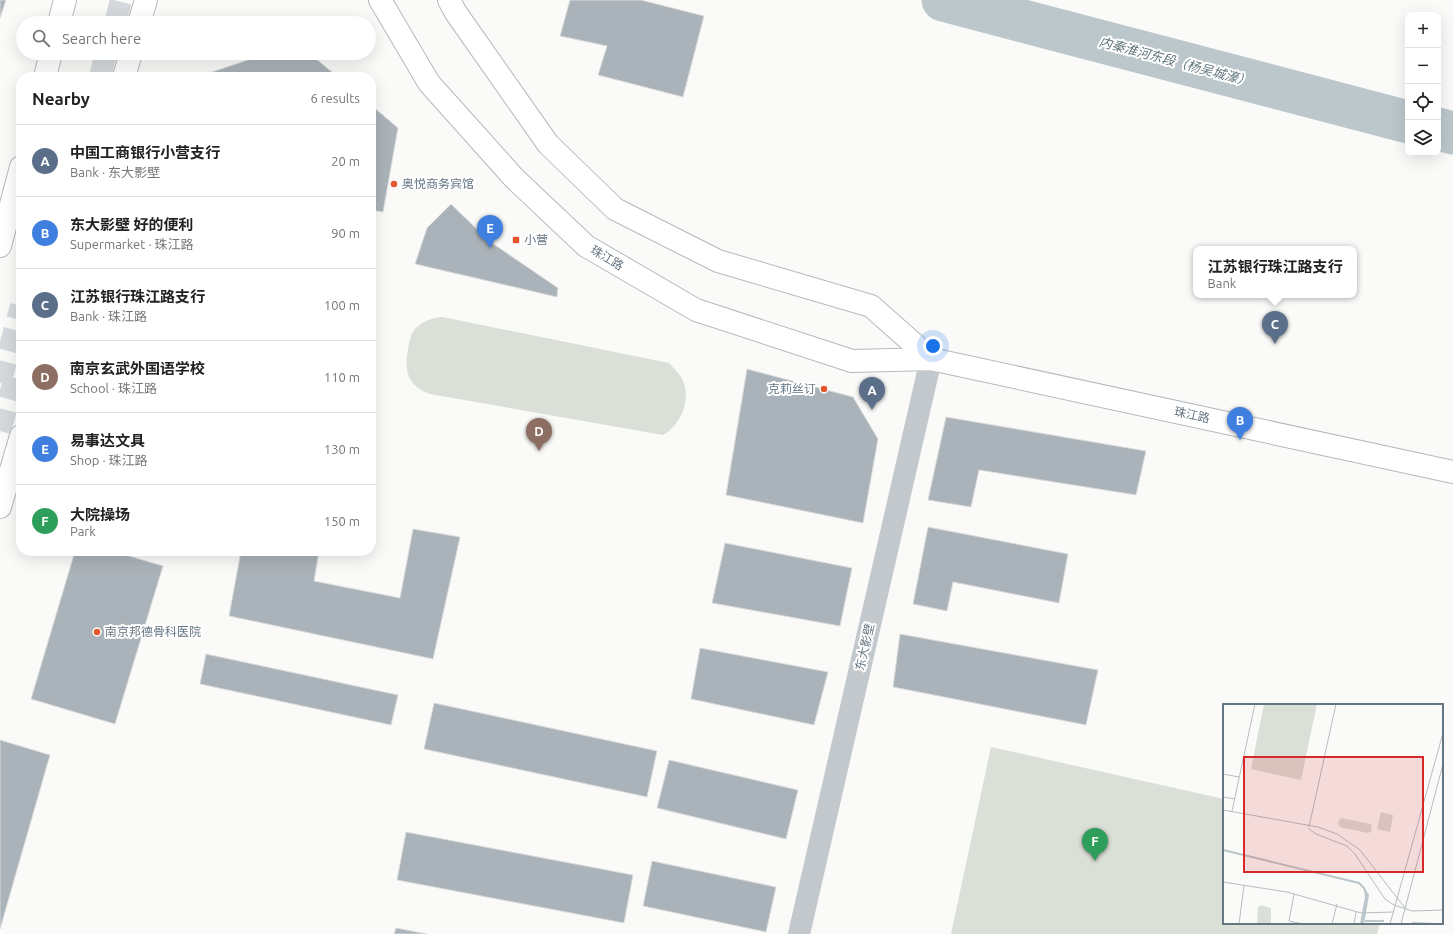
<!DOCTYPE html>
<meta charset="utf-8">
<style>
body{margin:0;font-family:Ubuntu,"Noto Sans SC",sans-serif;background:#f2f2f2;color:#222}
.controls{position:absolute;right:12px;top:12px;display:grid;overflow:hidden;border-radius:8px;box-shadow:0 4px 16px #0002}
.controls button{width:36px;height:36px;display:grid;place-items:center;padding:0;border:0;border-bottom:1px solid #e0e0e0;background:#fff;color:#222;font:20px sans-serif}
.you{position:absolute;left:933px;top:346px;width:14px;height:14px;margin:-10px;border:3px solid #fff;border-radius:50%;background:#1a73e8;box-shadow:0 0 0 6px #1a73e833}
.badge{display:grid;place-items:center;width:26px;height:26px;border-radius:50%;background:#e4572e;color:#fff;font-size:13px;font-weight:700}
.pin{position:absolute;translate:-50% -33px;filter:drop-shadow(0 1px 2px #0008)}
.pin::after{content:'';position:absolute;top:21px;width:14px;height:12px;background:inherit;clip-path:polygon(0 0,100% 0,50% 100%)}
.popup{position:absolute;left:1193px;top:246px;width:164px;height:52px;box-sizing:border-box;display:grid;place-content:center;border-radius:8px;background:#fff;filter:drop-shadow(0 1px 3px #0005);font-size:13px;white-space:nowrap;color:#767676}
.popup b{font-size:15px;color:#222}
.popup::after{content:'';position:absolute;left:50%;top:100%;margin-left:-8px;border:8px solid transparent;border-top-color:#fff}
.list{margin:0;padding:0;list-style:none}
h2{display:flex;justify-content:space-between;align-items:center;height:52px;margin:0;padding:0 16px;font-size:17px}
h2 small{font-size:13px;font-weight:400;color:#767676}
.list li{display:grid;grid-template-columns:26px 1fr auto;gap:12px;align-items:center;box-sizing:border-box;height:72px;padding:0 16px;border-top:1px solid #e0e0e0}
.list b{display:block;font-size:15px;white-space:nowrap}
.list p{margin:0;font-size:13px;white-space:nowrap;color:#767676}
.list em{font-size:13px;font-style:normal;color:#767676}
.icon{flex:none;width:22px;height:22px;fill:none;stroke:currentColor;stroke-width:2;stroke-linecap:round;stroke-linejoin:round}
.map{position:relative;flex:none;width:1453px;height:934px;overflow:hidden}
.search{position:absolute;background:#fff;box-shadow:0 4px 16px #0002;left:16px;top:16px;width:360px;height:44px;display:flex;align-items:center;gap:10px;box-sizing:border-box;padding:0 14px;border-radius:22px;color:#767676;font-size:15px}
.panel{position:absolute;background:#fff;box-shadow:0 4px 16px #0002;left:16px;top:72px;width:360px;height:484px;border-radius:16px}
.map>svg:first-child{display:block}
.green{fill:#dadfd7}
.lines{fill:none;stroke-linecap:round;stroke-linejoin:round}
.river{stroke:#bbc7cb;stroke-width:43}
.building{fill:#aab3b9;stroke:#dcdcda}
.trunk-tunnel{stroke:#d5d9db;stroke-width:22;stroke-dasharray:22 11;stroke-linecap:butt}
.secondary-casing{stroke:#b3babf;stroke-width:24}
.primary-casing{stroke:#b5babe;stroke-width:24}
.minor{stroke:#c3c8cc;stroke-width:22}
.secondary{stroke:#fff;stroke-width:22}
.primary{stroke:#fff;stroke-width:22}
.poi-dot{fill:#e4572e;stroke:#fff;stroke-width:1.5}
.labels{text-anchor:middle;stroke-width:4;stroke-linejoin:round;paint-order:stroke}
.poi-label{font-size:12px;fill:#657683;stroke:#fff;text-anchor:start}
.street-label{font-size:12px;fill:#657683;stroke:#fff}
.water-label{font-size:13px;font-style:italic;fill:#60757c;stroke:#fff}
.inset-river{fill:none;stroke:#bbc7cb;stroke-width:2}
.inset-road{fill:none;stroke:#b5bdc2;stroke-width:1}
.view{fill:#d62828;fill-opacity:0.15;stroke:#d62828;stroke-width:2}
.inset-edge{fill:none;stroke:#657683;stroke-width:2}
</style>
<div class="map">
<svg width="1453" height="934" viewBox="0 0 1453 934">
<rect width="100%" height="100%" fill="#fafaf8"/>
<g class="green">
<path d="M442,317L669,363C674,369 680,374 683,381C691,400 681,425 663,435L430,394C408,386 404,371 408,350C409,343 410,335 415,329C422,321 432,318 442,317Z"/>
<polygon points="991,747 1224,799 1224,923 1380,923 1377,934 951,934"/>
</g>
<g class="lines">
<g class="river">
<polyline points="943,0 1408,122"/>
<polyline points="1438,129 1453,133"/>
</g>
</g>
<g class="building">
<polygon points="0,0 6,0 0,18"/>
<polygon points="570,0 641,0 704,16 683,97 598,75 607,46 560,36"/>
<polygon points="269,53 309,53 338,77 197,77"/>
<polygon points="371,105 398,128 383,212 371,210"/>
<polygon points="451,204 489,241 558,288 557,297 415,264 427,228"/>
<polygon points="747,369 853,397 878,439 863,523 726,495"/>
<polygon points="946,417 1146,451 1136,495 979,470 971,507 928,500"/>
<polygon points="928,527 1068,554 1059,603 953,582 947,611 913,604"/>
<polygon points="413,529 460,537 433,659 229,616 241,551 319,551 314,581 400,598"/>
<polygon points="725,543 852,568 840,626 712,603"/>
<polygon points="75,551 112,551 163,566 115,724 31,699"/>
<polygon points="900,634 1098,670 1086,725 893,687"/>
<polygon points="700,648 828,672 814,725 691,699"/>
<polygon points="206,654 398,695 391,725 200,684"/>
<polygon points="434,703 657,751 647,797 424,749"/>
<polygon points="0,740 50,755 0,929"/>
<polygon points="669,760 798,790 786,839 657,808"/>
<polygon points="406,832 633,875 624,923 397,880"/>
<polygon points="652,861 776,887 766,932 643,906"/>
<polygon points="396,928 427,934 394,934"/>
</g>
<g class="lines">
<g class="trunk-tunnel">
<polyline points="115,23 121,0"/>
<polyline points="100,77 106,53"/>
<polyline points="0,383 21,306"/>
<polyline points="0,431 18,366"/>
</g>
<defs>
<g id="secondary">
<polyline points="380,0 429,83 514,178 586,246 696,310 852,361 931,359 1453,472"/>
<polyline points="449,0 456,13 548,144 615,209 718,261 871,306 931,359"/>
</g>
<g id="primary">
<polyline points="59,23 65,0"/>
<polyline points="139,23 146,0"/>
<polyline points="45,77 51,53"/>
<polyline points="124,77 131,53"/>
<polyline points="0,246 21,167"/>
<polyline points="0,507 21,436"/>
</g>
</defs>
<use href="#secondary" class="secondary-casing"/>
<use href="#primary" class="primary-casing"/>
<polyline class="minor" points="799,934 931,359"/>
<use href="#secondary" class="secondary"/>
<use href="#primary" class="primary"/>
</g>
<g class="poi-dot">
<circle cx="394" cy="184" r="4"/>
<rect x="512" y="236" width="8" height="8" rx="2"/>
<circle cx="824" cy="389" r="4"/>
<circle cx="97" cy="632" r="4"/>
</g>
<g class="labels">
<g class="poi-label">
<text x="402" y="188">奥悦商务宾馆</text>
<text x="524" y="244">小营</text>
<text x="816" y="393" text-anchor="end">克莉丝订</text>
<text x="105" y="636">南京邦德骨科医院</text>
</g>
<g class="street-label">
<text transform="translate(607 258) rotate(31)" y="4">珠江路</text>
<text transform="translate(1192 415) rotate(12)" y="4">珠江路</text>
<text transform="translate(865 647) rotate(-77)" y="4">东大影壁</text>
</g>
<g class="water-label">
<text transform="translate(1175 61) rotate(15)" y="5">内秦淮河东段（杨吴城濠）</text>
</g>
</g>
<g transform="translate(1223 704)">
<rect width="220" height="220" fill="#fafaf8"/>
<path d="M41,0H94L78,76L28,65ZM158,108L170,111L167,128L154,125ZM118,114L148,120L149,127L145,129L117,123L115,118ZM38,201L48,204V220H34L35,203Z" fill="#dadfd7"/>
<path d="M141,183L146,191L141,220H137L142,193Z" fill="#bbc7cb"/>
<path class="inset-river" d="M0,146L136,179L141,184L143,190M142,217H161M189,219L211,220"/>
<path class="inset-road" d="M0,70L16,73M0,93L12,95M0,106L95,123L114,130L137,146L182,204M9,107L32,0M86,123L113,0M85,124L93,130L124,142L132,150L162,195L171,201L189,207L220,206M0,178L64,188L138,209L170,208M71,190L66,217L80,220M16,220L21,181M109,220L114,200M131,220L133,208M167,220L220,29M178,220L220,60"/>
<path class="view" d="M21,53H200V168H21Z"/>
<rect width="220" height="220" class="inset-edge"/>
</g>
</svg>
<div class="controls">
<button>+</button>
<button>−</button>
<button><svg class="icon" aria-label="locate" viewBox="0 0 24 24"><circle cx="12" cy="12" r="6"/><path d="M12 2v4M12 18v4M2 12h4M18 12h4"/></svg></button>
<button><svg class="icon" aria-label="layers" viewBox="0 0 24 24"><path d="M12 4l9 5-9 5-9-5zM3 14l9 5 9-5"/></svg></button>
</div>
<div class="you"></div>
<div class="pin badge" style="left:872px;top:410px;background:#5c6f8a">A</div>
<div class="pin badge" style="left:1240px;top:440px;background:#3f7fe0">B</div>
<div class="pin badge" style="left:1275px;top:344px;background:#5c6f8a">C</div>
<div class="popup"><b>江苏银行珠江路支行</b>Bank</div>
<div class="pin badge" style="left:539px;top:451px;background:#8d6e63">D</div>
<div class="pin badge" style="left:490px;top:248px;background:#3f7fe0">E</div>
<div class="pin badge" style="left:1095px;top:861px;background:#2e9e5b">F</div>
<div class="search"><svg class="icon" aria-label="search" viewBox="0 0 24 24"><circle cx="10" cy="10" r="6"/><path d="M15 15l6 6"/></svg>Search here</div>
<section class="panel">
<h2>Nearby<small>6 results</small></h2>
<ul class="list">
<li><span class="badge" style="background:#5c6f8a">A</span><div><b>中国工商银行小营支行</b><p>Bank · 东大影壁</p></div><em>20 m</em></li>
<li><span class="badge" style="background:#3f7fe0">B</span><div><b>东大影壁 好的便利</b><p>Supermarket · 珠江路</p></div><em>90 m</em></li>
<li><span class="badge" style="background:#5c6f8a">C</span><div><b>江苏银行珠江路支行</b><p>Bank · 珠江路</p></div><em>100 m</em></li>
<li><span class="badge" style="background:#8d6e63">D</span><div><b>南京玄武外国语学校</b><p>School · 珠江路</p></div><em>110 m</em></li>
<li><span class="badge" style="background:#3f7fe0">E</span><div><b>易事达文具</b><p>Shop · 珠江路</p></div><em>130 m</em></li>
<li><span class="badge" style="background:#2e9e5b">F</span><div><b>大院操场</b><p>Park</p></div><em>150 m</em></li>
</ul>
</section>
</div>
